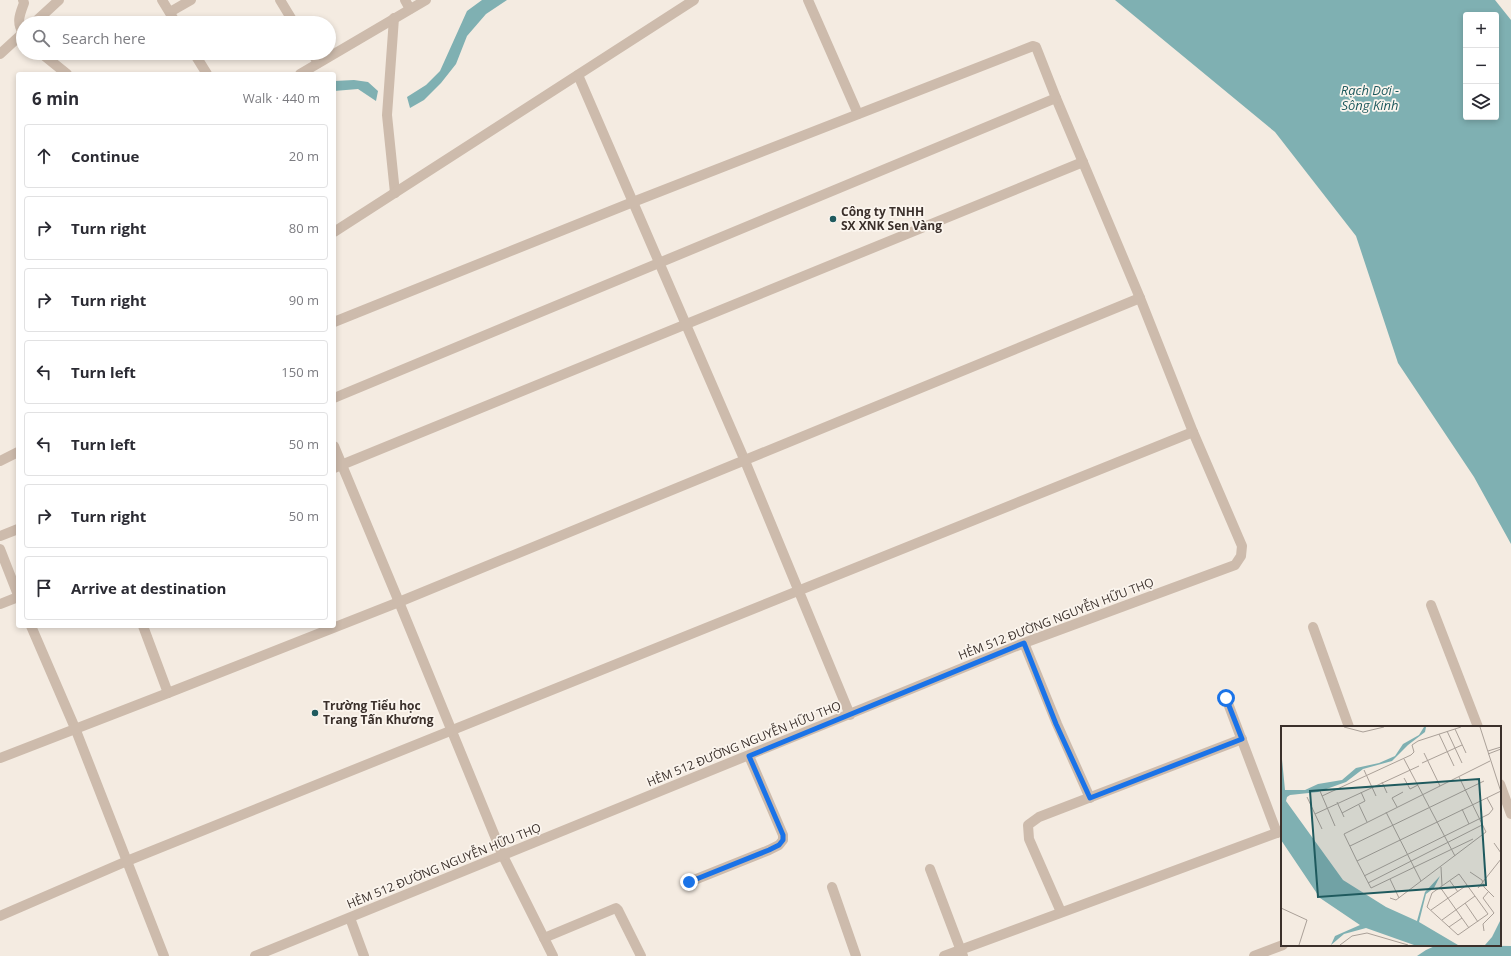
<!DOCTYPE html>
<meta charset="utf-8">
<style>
body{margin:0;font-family:"Open Sans",sans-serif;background:#f7f7f7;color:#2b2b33}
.controls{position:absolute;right:12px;top:12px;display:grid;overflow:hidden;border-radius:4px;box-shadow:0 2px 6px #0003}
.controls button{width:36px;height:36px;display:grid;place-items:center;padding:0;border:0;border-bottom:1px solid #e1e1e2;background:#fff;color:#2b2b33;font:20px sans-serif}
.stop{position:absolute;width:12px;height:12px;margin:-9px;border:3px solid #1a73e8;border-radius:50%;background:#fff}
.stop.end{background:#1a73e8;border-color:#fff;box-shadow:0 1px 4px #0008}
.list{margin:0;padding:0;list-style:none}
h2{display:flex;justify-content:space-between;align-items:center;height:52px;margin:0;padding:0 16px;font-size:17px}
h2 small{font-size:13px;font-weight:400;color:#7c7c81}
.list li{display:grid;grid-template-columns:26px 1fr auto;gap:12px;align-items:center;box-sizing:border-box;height:64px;margin:0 8px 8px;padding:0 8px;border:1px solid #e1e1e2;border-radius:4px}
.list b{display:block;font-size:15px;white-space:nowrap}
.list em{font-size:13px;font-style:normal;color:#7c7c81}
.icon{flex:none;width:22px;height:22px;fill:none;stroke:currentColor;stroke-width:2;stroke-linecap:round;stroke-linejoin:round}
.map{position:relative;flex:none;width:1511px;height:956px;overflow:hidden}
.search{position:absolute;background:#fff;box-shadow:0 2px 6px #0003;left:16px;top:16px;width:320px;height:44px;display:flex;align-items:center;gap:10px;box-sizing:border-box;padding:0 14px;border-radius:22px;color:#7c7c81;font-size:15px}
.panel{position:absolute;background:#fff;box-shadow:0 2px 6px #0003;left:16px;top:72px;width:320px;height:556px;border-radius:4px}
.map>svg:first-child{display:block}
.water{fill:#7fb0b2;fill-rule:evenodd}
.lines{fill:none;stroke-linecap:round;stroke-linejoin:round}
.minor{stroke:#cdbbac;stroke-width:10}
.route{stroke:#1a73e8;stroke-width:5}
.poi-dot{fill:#1f5a5e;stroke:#fbf5ee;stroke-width:1.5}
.labels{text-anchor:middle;stroke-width:3.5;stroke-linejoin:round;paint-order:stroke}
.poi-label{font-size:12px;font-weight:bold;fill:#3b302b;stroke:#fbf5ee;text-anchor:start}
.street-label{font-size:12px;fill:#3b302b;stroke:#fbf5ee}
.water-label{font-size:13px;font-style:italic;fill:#1f5a5e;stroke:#fbf5ee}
.inset-road{fill:none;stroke:#aaa098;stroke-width:1}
.view{fill:#1f5a5e;fill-opacity:0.15;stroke:#1f5a5e;stroke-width:2}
.inset-edge{fill:none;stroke:#3b302b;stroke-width:2}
</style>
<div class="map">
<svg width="1511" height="956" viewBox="0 0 1511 956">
<rect width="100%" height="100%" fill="#f4ebe1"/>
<g class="water">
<polygon points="482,0 507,0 486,14 467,36 456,64 441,83 424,100 410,108 407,97 426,85 440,71 467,11"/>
<path d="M1115,0H1495L1511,20V544L1474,477L1398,363L1356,236L1275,132ZM1466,15H1496V117H1466Z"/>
<polygon points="354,80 368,82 378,91 376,101 358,89 334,91 334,81"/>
<polygon points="1437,945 1511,946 1511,956 1417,956 1426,950"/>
</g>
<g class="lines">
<g class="minor">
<polyline points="162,0 176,23"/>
<polyline points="280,0 294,23"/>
<polyline points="405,0 410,9"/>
<polyline points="808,0 858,114"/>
<polyline points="170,12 191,0"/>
<polyline points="394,18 387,115 395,193"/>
<polyline points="34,23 59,0"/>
<path d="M23,33C16,22 20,14 24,3L23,0"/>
<polyline points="41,53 67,74"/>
<polyline points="194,53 207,74"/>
<polyline points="312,53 318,63"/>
<polyline points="0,54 23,33"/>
<polyline points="300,74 426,0"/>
<polyline points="578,75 745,461 850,715"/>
<polyline points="334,232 694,0"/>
<polyline points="334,322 633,202 1033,46 1036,47 1056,98 1140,298"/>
<polyline points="334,398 1056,98"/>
<polyline points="334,446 399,602 503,856 553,956"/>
<polyline points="0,461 18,452"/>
<polyline points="334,468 1083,162"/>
<polyline points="0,536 18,529"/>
<polyline points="0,549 18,595"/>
<polyline points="0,604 18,597"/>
<polyline points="1431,605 1478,727"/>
<polyline points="31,626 75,728 164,956"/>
<polyline points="143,626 168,693"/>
<polyline points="1313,627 1349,727"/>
<polyline points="1024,643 1057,724 1090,798"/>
<polyline points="1226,698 1277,833"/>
<polyline points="0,758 168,693 399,602 1140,298 1193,432 1242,546 1241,556 1235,565 1024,643 255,956"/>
<polyline points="1500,784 1511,814"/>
<polyline points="930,869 963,956"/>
<polyline points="689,882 769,850 779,845 783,840 783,835 749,756"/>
<polyline points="832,887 856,956"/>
<polyline points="1061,912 1029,839 1028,825 1039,817 1242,739"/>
<polyline points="0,916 127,861 1193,432"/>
<polyline points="350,918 364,956"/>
<polyline points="544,938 616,908 618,910 641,956"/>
<polyline points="944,956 1282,831"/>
<polyline points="1254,956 1283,945"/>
</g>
</g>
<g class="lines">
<polyline class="route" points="689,882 769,850 779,845 783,840 783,835 749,756 1024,643 1056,724 1090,798 1242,739 1226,698"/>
</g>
<g class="poi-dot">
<circle cx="833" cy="219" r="4"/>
<circle cx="315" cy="713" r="4"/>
</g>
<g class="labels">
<g class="poi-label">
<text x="841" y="216">Công ty TNHH<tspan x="841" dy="14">SX XNK Sen Vàng</tspan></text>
<text x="323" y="710">Trường Tiểu học<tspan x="323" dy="14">Trang Tấn Khương</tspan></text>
</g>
<g class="street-label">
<text transform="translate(1056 619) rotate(-21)" y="4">HẺM 512 ĐƯỜNG NGUYỄN HỮU THỌ</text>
<text transform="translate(744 744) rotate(-22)" y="4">HẺM 512 ĐƯỜNG NGUYỄN HỮU THỌ</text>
<text transform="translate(444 866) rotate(-22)" y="4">HẺM 512 ĐƯỜNG NGUYỄN HỮU THỌ</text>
</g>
<g class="water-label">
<text x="1370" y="95">Rạch Dơi -<tspan x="1370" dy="15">Sông Kinh</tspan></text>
</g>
</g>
<g transform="translate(1281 726)">
<rect width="220" height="220" fill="#f4ebe1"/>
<path d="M143,1H145L144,6L127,19L111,35L82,43L65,56L37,66L9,69L6,71L5,75L62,154L105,181L136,195L144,166L159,150L153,162L145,168L138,196L177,219H133L85,202L63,208L50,219L54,210L79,199L39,172L0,114V23L4,64H24L37,58L61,54L75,42L98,37L114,30L122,18L138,9ZM220,193V219H204L211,211Z" fill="#7fb0b2"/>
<path class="inset-road" d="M63,1L82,6L103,1M199,1L220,66M174,3L185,27M166,5L181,37M158,8L173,40M207,25L220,21M143,27L159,60M207,28L220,23M123,33L174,130M209,35L63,108L76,135L220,65M141,37L181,19M83,44L95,70M123,52L129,63L137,59M101,56L106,67M39,65L54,100M41,70L130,29L133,26L131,19L137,15L180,1M26,71L41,103M56,76L63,91M78,79L86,96M116,81L111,72L122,66M181,83L188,98M105,86L140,155M61,87L84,75L80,66M34,88L138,40M213,117L220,127M69,120L203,55M76,135L90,162L192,113M160,141L161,160M189,146L201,154L203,161L213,171M178,148L207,188L177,209L146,181L151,167ZM83,150L208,88L212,83L206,72M109,153L118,172M169,155L177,166M87,157L201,99M159,161L188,202M197,162L220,133M109,172L115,174L205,106L178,51M184,177L197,196M0,182L26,194L18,219M150,184L186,159M161,194L194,170M168,201L181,192M203,205L202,198L213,187L202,172L208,165M59,219L71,210L86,207L127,219"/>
<path class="view" d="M198,53L205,159L37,171L29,65Z"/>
<rect width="220" height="220" class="inset-edge"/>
</g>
</svg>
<div class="controls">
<button>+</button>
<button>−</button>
<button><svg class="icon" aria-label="layers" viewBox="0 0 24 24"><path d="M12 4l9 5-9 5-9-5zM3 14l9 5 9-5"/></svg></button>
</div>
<div class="stop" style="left:1226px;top:698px"></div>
<div class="stop end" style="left:689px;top:882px"></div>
<div class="search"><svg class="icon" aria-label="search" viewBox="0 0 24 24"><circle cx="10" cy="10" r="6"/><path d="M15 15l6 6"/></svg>Search here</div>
<section class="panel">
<h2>6 min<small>Walk · 440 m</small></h2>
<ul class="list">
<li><svg class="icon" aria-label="ahead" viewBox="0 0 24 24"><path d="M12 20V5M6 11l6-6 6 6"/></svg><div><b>Continue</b></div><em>20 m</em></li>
<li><svg class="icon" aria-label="right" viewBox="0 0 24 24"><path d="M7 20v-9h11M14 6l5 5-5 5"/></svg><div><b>Turn right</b></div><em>80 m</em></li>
<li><svg class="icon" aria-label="right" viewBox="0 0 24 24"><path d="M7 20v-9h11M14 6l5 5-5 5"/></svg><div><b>Turn right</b></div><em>90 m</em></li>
<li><svg class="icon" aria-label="left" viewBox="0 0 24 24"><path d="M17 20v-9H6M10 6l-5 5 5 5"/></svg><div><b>Turn left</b></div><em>150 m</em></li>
<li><svg class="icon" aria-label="left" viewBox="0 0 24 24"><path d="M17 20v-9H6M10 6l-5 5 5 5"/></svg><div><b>Turn left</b></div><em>50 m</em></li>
<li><svg class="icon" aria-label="right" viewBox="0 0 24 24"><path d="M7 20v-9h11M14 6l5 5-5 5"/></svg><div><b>Turn right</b></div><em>50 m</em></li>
<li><svg class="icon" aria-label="arrive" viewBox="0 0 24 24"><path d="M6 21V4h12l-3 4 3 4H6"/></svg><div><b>Arrive at destination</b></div></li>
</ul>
</section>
</div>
